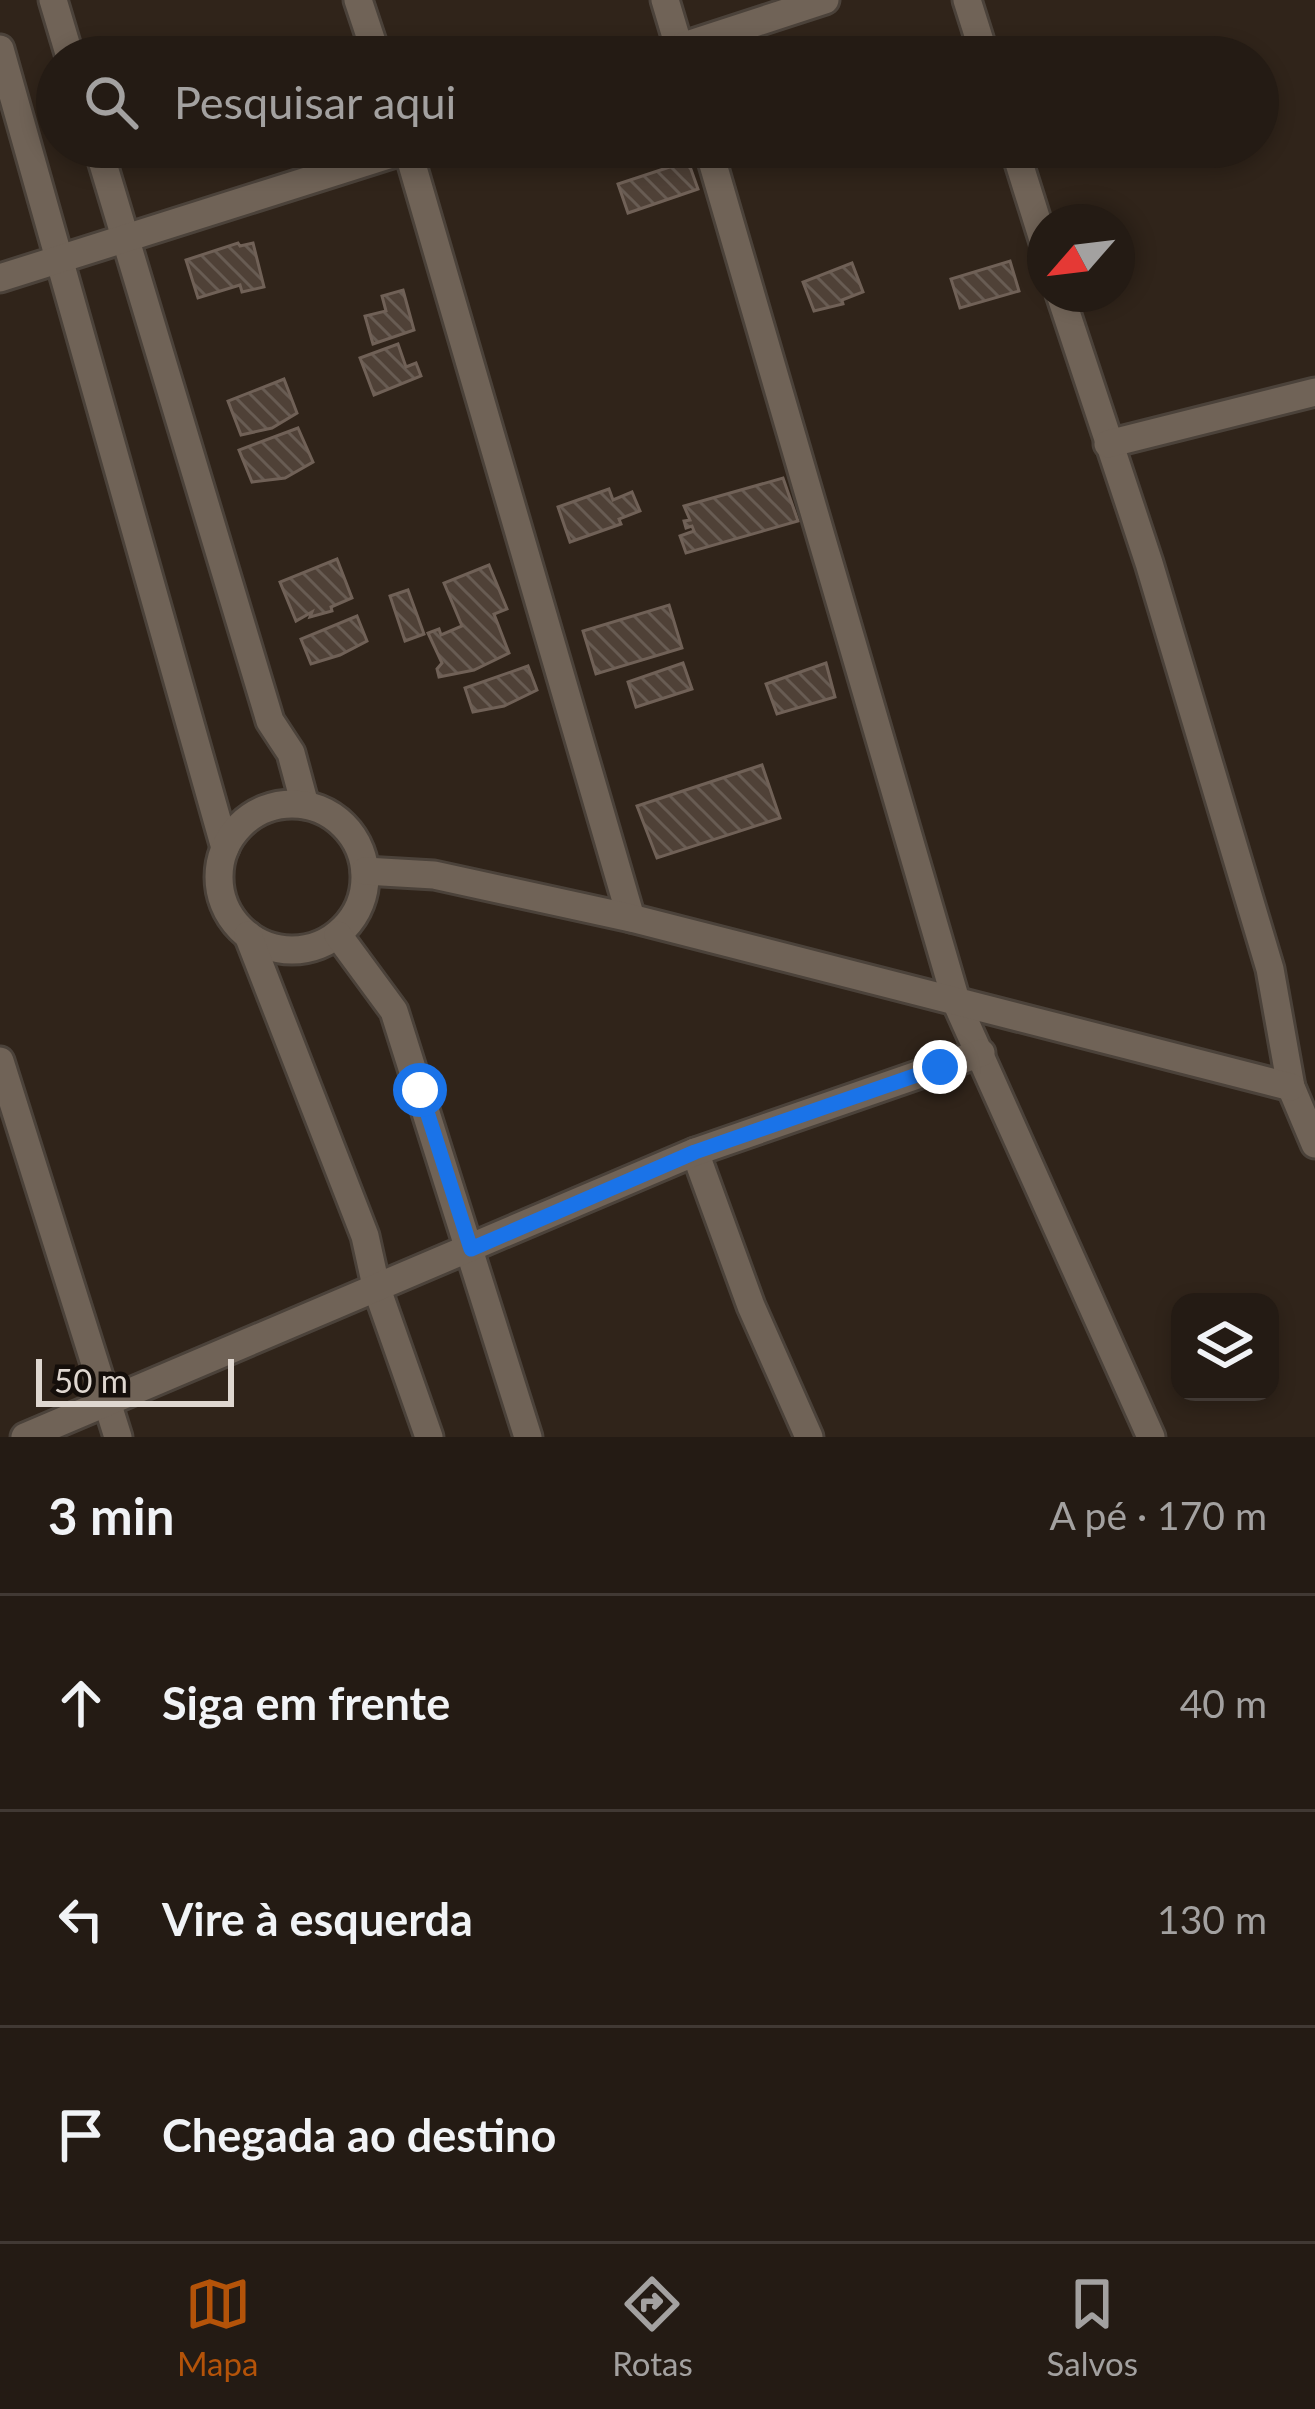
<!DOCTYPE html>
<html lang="pt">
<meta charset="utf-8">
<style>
body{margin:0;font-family:Lato,sans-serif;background:#2c241d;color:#f1f3f6}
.controls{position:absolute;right:36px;bottom:36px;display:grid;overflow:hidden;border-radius:24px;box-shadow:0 6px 18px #0003}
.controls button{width:108px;height:108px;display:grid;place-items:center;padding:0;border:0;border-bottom:3px solid #413934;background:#241b14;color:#f1f3f6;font:60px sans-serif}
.compass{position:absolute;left:1027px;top:204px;width:108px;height:108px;border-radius:50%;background:#241b14;box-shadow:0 6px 18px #0003;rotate:242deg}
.scale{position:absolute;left:36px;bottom:30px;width:198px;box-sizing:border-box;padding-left:12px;border:6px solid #dfd7d0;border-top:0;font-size:33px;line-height:42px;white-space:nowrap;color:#dfd7d0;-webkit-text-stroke:9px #140e0a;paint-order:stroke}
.stop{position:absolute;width:36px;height:36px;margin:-27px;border:9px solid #1a73e8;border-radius:50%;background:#fff}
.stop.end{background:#1a73e8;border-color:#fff;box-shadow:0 3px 12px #0008}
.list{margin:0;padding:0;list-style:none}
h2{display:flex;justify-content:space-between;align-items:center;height:156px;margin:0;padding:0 48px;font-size:51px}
h2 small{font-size:39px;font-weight:400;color:#a3a1a0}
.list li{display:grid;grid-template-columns:78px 1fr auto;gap:36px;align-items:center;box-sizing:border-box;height:216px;padding:0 48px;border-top:3px solid #413934}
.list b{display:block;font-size:45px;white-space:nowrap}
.list em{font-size:39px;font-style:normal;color:#a3a1a0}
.icon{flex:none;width:66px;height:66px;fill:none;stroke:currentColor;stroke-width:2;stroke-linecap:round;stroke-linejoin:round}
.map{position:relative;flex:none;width:1315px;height:1437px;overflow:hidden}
.search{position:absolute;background:#241b14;box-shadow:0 6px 18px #0003;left:36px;right:36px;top:36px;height:132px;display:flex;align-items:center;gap:30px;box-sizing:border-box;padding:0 42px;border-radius:66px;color:#a3a1a0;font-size:45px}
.sheet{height:804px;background:#241b14}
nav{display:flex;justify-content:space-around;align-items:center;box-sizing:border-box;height:168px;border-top:3px solid #413934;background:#241b14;font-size:33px;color:#a3a1a0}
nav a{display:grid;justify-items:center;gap:6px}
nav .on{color:#b45309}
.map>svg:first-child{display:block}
.building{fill:url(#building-back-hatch);stroke:#706157;stroke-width:3}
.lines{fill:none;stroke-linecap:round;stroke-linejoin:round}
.street-casing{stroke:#4b423a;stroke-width:33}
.street{stroke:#706357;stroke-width:27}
.route{stroke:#1a73e8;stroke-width:15}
</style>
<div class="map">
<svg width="1315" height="1437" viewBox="0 0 1315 1437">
<defs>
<pattern id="building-back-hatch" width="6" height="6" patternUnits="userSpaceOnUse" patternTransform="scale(3)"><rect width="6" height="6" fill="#4f4137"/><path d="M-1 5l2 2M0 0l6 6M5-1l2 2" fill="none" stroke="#685c53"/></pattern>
</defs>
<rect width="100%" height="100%" fill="#30241a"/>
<g class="building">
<polygon points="688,161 698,189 628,213 618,184"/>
<polygon points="238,243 240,246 253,243 264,287 242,292 240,285 198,298 186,260"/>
<polygon points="1010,261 1019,291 960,308 951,279"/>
<polygon points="852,263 863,292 842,300 843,304 814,311 803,282"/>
<polygon points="403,290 414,330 373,344 365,316 386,311 382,296"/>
<polygon points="398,344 406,367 416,363 421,376 374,395 360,358"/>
<polygon points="284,379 297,413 272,428 241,435 228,401"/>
<polygon points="298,428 313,462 285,478 252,482 239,450"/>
<polygon points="783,478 798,521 686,553 680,536 694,531 692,526 686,528 684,521 690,520 684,506"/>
<polygon points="609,489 613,500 632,492 640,511 619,519 621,524 570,542 558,507"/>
<polygon points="337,559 352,598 331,607 332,611 310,617 312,612 296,621 280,582"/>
<polygon points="489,565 507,609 494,614 509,653 474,670 439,677 437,669 442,663 428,633 439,629 441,635 462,626 444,583"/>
<polygon points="408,590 424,634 405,641 390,596"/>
<polygon points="669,605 682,648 596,674 583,631"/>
<polygon points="357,616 367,641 340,655 311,664 301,639"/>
<polygon points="683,663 692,689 636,707 628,682"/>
<polygon points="826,663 835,697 777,714 766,684"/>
<polygon points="528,666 537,690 504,706 473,712 465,688"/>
<polygon points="762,765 780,818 657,858 637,806"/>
</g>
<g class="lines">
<defs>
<g id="street">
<polyline points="53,0 70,57"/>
<polyline points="358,0 377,57"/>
<polyline points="665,0 682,57"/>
<polyline points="967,0 985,57"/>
<polyline points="0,49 225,848"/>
<polyline points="650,57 825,0"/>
<polyline points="98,147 270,721 291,753 305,805"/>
<polyline points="407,147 631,918"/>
<polyline points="708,147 957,1004 1151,1437"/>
<polyline points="1014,147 1045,246"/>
<polyline points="0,278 414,147"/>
<polyline points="1060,294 1149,563 1270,969 1291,1087 1315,1144"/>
<polyline points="1108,444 1315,392"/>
<circle cx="292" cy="877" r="73"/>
<polyline points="365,871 434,875 631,918 1291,1087"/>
<polyline points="248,935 365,1236 376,1286 429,1437"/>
<polyline points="338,935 394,1011 528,1437"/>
<polyline points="0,1061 118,1437"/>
<polyline points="695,1152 751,1306 809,1437"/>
<polyline points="25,1437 695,1152 981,1053"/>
</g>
</defs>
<use href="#street" class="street-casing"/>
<use href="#street" class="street"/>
</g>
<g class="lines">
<polyline class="route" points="420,1090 471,1249 695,1152 940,1067"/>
</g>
</svg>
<div class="controls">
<button><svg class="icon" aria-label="layers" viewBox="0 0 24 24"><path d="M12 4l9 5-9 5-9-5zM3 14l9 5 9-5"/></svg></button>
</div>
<svg class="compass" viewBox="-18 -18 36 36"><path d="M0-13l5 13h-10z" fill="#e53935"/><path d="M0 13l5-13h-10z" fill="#a3a1a0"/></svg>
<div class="scale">50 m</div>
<div class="stop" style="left:420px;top:1090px"></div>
<div class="stop end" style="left:940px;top:1067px"></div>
<div class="search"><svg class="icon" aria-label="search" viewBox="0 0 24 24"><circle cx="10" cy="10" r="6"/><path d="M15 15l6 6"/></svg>Pesquisar aqui</div>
</div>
<section class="sheet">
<h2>3 min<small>A pé · 170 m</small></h2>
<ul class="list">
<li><svg class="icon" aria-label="ahead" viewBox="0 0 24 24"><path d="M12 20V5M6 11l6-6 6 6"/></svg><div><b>Siga em frente</b></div><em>40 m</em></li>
<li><svg class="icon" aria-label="left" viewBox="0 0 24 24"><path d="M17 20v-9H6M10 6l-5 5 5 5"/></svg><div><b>Vire à esquerda</b></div><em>130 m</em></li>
<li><svg class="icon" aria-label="arrive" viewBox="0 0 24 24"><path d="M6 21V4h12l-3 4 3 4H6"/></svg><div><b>Chegada ao destino</b></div></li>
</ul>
</section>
<nav>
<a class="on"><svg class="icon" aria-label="map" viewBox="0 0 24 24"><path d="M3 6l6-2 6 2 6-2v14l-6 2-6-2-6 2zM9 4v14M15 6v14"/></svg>Mapa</a>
<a><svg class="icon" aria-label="directions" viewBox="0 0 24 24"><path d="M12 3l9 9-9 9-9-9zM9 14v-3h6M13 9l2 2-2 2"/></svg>Rotas</a>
<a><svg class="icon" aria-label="saved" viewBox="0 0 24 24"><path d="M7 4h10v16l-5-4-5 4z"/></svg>Salvos</a>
</nav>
